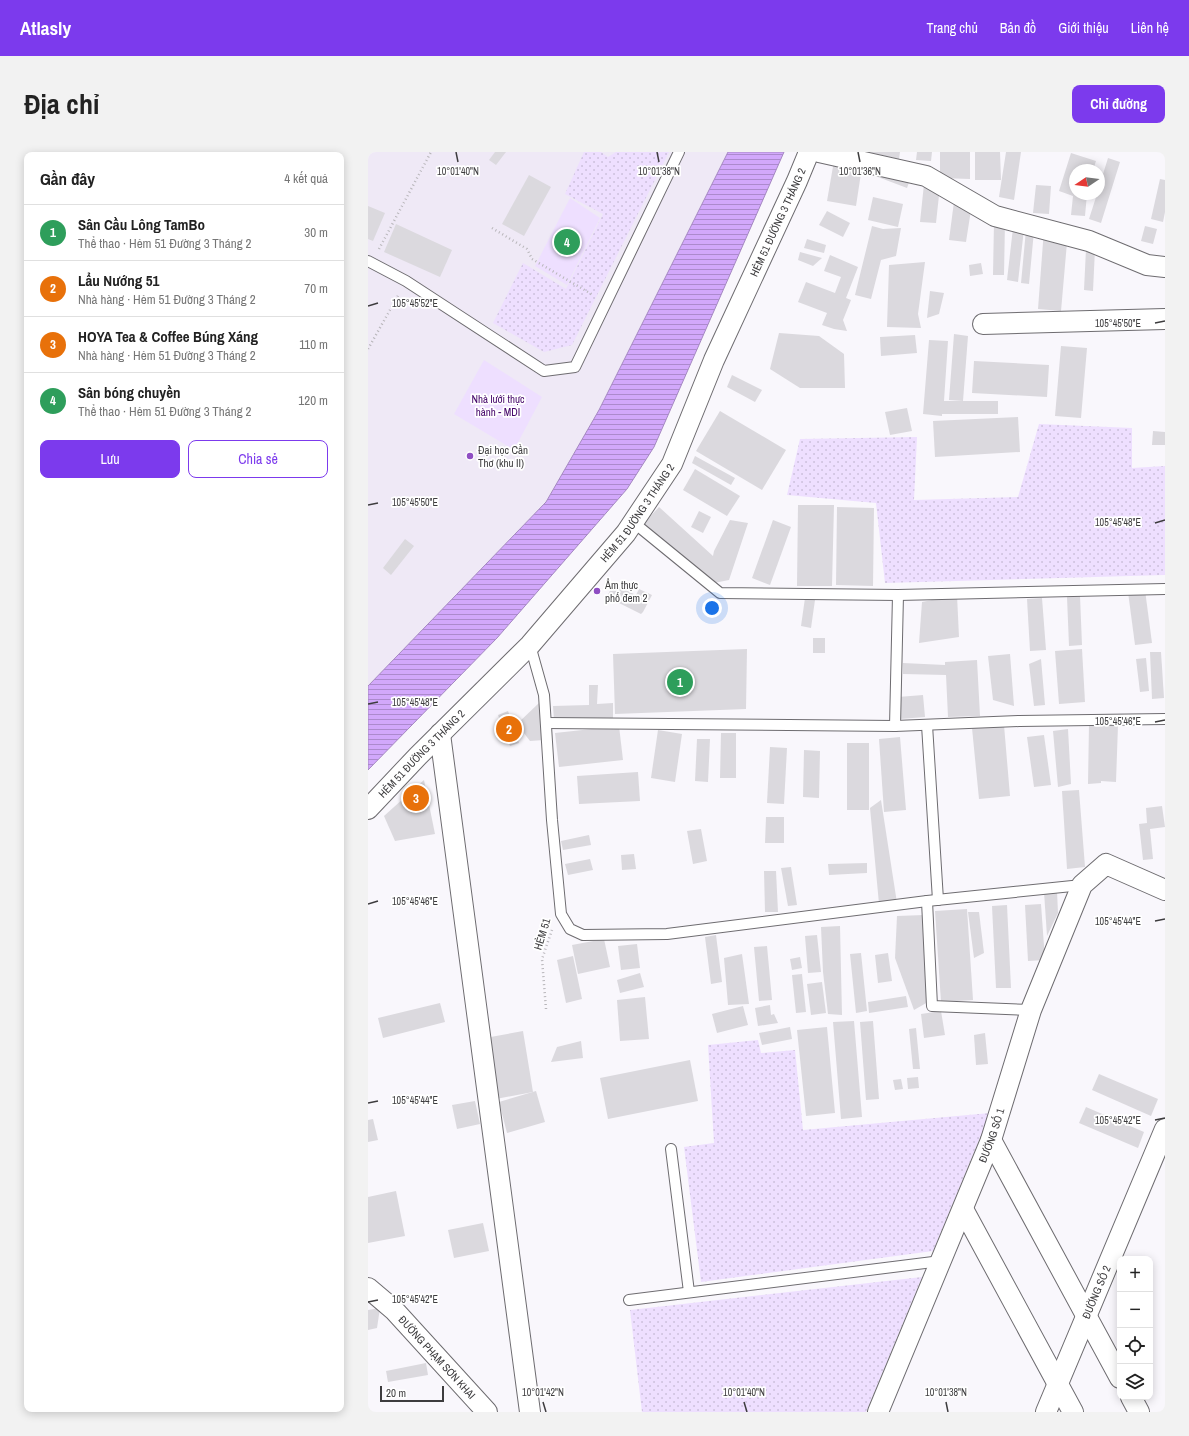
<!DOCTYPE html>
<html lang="vi">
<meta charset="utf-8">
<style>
body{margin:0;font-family:"Archivo Narrow",sans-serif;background:#f2f2f2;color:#222}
.controls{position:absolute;right:12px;bottom:12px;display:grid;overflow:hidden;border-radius:8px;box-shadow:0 2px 10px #0003}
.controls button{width:36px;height:36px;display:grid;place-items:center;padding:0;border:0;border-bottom:1px solid #e0e0e0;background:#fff;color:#222;font:20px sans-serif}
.compass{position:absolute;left:701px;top:12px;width:36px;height:36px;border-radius:50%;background:#fff;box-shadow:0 2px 10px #0003;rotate:257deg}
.scale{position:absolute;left:12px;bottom:10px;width:64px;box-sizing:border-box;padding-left:4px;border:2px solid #3d3c3e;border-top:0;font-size:11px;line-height:14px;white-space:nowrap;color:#3d3c3e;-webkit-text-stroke:3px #fff;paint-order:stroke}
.you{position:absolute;left:344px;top:456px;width:14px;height:14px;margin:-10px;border:3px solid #fff;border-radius:50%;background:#1a73e8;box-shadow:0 0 0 6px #1a73e833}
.badge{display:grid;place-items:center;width:26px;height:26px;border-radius:50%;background:#7c3aed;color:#fff;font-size:13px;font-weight:700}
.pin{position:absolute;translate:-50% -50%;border:2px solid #fff;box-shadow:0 1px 4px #0006}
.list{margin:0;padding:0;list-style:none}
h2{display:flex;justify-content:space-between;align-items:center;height:52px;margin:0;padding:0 16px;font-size:17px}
h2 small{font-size:13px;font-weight:400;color:#767676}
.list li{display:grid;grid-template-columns:26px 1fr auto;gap:12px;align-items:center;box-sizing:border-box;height:56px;padding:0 16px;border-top:1px solid #e0e0e0}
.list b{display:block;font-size:15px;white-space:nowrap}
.list p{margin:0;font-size:13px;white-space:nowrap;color:#767676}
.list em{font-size:13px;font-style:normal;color:#767676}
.actions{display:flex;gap:8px;padding:12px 16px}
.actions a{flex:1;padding:9px 0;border:1px solid #7c3aed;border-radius:8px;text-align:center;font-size:14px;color:#7c3aed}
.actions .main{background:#7c3aed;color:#fff}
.icon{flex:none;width:22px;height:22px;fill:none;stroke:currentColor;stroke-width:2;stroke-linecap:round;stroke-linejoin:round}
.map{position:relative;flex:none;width:797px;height:1260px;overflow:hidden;border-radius:8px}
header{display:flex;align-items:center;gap:24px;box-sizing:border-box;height:56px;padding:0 20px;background:#7c3aed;color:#fff}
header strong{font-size:19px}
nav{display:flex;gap:22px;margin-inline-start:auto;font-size:14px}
.intro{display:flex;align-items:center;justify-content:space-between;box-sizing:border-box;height:96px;padding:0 24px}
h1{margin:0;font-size:28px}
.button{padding:10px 18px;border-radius:8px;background:#7c3aed;color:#fff;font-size:14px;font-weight:700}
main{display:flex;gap:24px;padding:0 24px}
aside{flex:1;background:#fff;border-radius:8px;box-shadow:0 2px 10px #0003}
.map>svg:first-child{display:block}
.built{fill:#efe9f6}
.grass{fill:url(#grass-dots)}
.park{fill:#eedfff}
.water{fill:url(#water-rules);stroke:#a588c2}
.building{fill:#dbd9de}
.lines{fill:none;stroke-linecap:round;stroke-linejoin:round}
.service-casing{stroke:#6e6c70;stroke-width:12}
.minor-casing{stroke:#6e6c70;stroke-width:22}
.path{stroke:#b8b6ba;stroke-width:2.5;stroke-dasharray:1 3;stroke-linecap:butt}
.service{stroke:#fff;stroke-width:10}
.minor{stroke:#fff;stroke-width:20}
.ticks{fill:none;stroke:#3d3c3e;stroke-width:1.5}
.poi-dot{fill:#8f4ec3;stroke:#fff;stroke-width:1.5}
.labels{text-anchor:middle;stroke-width:3.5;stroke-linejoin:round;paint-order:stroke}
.street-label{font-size:11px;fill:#3d3c3e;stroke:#fff}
.park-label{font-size:11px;fill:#440569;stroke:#fff}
.poi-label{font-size:11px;fill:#3d3c3e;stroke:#fff;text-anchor:start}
.ticks-label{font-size:10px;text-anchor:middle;fill:#3d3c3e;stroke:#fff;stroke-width:3.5;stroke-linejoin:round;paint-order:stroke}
</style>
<header>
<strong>Atlasly</strong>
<nav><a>Trang chủ</a><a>Bản đồ</a><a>Giới thiệu</a><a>Liên hệ</a></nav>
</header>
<div class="intro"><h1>Địa chỉ</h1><a class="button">Chỉ đường</a></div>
<main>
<aside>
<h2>Gần đây<small>4 kết quả</small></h2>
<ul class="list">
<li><span class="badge" style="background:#2e9e5b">1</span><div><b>Sân Cầu Lông TamBo</b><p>Thể thao · Hẻm 51 Đường 3 Tháng 2</p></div><em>30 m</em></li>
<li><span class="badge" style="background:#e8710a">2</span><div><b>Lẩu Nướng 51</b><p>Nhà hàng · Hẻm 51 Đường 3 Tháng 2</p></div><em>70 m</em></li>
<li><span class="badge" style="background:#e8710a">3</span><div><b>HOYA Tea &amp; Coffee Búng Xáng</b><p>Nhà hàng · Hẻm 51 Đường 3 Tháng 2</p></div><em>110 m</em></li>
<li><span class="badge" style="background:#2e9e5b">4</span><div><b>Sân bóng chuyền</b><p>Thể thao · Hẻm 51 Đường 3 Tháng 2</p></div><em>120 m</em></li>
</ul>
<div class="actions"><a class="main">Lưu</a><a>Chia sẻ</a></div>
</aside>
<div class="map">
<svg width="797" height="1260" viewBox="0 0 797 1260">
<defs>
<pattern id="grass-dots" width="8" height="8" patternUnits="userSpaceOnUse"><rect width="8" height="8" fill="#eedfff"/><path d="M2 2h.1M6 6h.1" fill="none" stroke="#cdc0dc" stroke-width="1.8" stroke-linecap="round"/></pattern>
<pattern id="water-rules" width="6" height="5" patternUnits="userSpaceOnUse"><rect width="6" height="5" fill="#d2a8fb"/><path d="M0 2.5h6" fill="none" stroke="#ac8acd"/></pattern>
</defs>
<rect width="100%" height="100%" fill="#f9f7fc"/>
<polygon class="built" points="0,0 360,0 231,258 178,350 0,534"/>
<g class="grass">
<polygon points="216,0 233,0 240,5 248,0 301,0 204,193 176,200 125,171 155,111 198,137 235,62 197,42"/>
<polygon points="671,272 764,276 764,316 797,314 797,423 517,431 508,351 419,343 432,287 549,285 546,348 650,345"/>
<polygon points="390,888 393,901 427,898 435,978 622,961 565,1099 333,1130 316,995 346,991 340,893"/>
<polygon points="554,1125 498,1260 274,1260 262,1158"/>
</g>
<g class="park">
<polygon points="202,46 232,66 199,133 167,114"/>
<polygon points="116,208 174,245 146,298 86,262"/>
</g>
<polygon class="water" points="360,0 416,0 286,295 259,337 129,486 0,618 0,534 178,350 231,258"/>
<g class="building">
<polygon points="127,0 138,0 128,13 121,8"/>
<polygon points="500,0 532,0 531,7"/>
<polygon points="549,0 564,0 563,9 548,8"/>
<polygon points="572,0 602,0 602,27 572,26"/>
<polygon points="607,0 632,0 633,28 607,28"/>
<polygon points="638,0 653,0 646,48 631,45"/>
<polygon points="703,1 728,9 725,18 707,18 707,42 719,42 717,64 703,63 705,44 691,39"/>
<polygon points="467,3 495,8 488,54 459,49"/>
<polygon points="740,6 752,10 733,71 721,67 729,42 731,42 731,35"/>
<polygon points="502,22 544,22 539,36"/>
<polygon points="161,23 183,35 156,84 134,72"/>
<polygon points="792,27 797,28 797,60 795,70 783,67"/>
<polygon points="556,32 572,34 568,71 552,70"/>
<polygon points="668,33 683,34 681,62 665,61"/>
<polygon points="587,42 605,45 598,90 581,88"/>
<polygon points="505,45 535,52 530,75 500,68"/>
<polygon points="0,54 17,61 5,89 0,87"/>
<polygon points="459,59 482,71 475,85 451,73"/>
<polygon points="626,70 637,70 636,123 625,123"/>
<polygon points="28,72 84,98 72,125 16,100"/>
<polygon points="504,74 515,77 533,76 528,104 513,108 503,147 487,143"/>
<polygon points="777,74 789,77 785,92 773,89"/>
<polygon points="645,76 656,77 650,130 639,128"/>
<polygon points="676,77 700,79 693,159 670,157"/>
<polygon points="658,78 666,79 661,132 653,131"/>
<polygon points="439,87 458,93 456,101 436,96"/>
<polygon points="718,97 727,97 725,139 716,138"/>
<polygon points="432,100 454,106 445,114 430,108"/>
<polygon points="462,103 490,115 478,146 483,148 475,168 479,179 466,177 454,173 459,161 430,150 438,130 467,141 473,125 456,119"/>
<polygon points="557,110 550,162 553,176 519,175 521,113"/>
<polygon points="613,111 615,122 602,124 601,113"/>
<polygon points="562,139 576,141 571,162 559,166"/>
<polygon points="411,181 451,184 476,202 477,236 432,236 402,217"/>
<polygon points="586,182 600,184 595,249 581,248"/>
<polygon points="547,183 549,201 513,204 512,185"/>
<polygon points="561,188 580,189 576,249 630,249 630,262 574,262 574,264 555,262"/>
<polygon points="693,194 719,196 713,266 687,264"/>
<polygon points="606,209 681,213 679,245 604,241"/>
<polygon points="364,223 394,238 387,250 359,235"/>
<polygon points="539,256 544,279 522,283 517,260"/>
<polygon points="352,259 418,298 394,338 328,299"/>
<polygon points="650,265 652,300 567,305 565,269"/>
<polygon points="785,279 797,280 797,293 784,293"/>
<polygon points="327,304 367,326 363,333 324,311"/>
<polygon points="327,317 372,344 359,364 315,338"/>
<polygon points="430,353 466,353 464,434 429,434"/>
<polygon points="291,355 345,404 346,399 362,368 380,371 361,428 341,432 275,372"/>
<polygon points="469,355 506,356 505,434 468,433"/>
<polygon points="331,359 343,365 335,381 323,375"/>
<polygon points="405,368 423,375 402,433 384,426"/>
<polygon points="37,387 46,394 23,423 15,416"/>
<polygon points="245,432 268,443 271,437 284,443 275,460 273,462 239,445"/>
<polygon points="777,438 784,491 767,493 760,440"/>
<polygon points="589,443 591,485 551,491 554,450"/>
<polygon points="712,444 714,493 701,494 699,445"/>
<polygon points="437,446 447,448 443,476 433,474"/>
<polygon points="674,446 678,498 662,499 659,447"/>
<rect x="445" y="486" width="12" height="15"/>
<polygon points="379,497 378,557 247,562 245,502"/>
<polygon points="714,497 717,550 691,552 687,499"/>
<polygon points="782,500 793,500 796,546 784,547"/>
<polygon points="642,502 646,554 625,548 620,504"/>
<polygon points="778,506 781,539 772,540 768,507"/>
<polygon points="673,507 677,553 666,554 661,512"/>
<polygon points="609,508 612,564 580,565 578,523 535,522 535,511 577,513 577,510"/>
<polygon points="221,533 230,533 229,552 245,551 245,566 186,569 185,554 221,553"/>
<polygon points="555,543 557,565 532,567 530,545"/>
<polygon points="171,551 176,588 162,589 149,572"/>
<polygon points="140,559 151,591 142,594 130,563"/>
<polygon points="721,572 750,573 748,630 733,629 733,631 720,632"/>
<polygon points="636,573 642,644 611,647 604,576"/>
<polygon points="251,574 255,608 191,615 187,581"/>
<polygon points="700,577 703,632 690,635 685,579"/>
<polygon points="290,578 314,582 307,630 283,626"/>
<polygon points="353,581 368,581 368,626 352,626"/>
<polygon points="676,583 683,633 666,635 659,585"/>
<polygon points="532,585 538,658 516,660 511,587"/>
<polygon points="329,587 342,587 340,630 327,629"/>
<rect x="479" y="591" width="22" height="67"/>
<polygon points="402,595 419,596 416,652 399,651"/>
<polygon points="436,598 452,599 451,646 435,645"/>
<polygon points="270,620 272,649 211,652 209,624"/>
<polygon points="56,628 67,682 27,689 16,664"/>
<polygon points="711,638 717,715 699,717 694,639"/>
<polygon points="513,648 529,751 511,752 502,656"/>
<polygon points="794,654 797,675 782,677 785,707 775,708 771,672 779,671 778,656"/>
<polygon points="398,665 416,665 416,691 397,691"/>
<polygon points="333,677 339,709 325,712 319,679"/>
<polygon points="221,683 223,693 195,698 193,689"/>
<polygon points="266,702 268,717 254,718 253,703"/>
<polygon points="222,707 225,718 200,723 197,712"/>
<polygon points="499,711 499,721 461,723 460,712"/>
<polygon points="423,715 429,753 420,754 413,716"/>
<polygon points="396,719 408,719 410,760 397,760"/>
<polygon points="689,739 690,761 679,784 676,740"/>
<polygon points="673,752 677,808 660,809 657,753"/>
<polygon points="639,753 643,836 628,836 624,754"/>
<polygon points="599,757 605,848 573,850 567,759"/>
<polygon points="600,760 611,760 616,801 606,806"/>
<polygon points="556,763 560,850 546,858 527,806 529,764"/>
<polygon points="472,774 474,863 460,862 455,820 453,775"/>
<polygon points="348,783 354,830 343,832 337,785"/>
<polygon points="449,783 453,820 440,821 437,784"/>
<polygon points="236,787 242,815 210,822 204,793"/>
<polygon points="269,792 272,816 253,818 250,794"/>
<polygon points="399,794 404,848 391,849 386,795"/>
<polygon points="493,801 499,859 488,861 482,802"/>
<polygon points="520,801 524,829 510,831 507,803"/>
<polygon points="374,802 381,852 360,853 356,806"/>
<polygon points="205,804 214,847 198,851 189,808"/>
<polygon points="432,805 434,816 424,818 422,807"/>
<polygon points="272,821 276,835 252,841 249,828"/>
<polygon points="434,822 438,860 428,861 424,823"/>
<polygon points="454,830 458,861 443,863 439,832"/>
<polygon points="538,844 540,855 501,861 500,850"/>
<polygon points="277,845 281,887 252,889 249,848"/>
<polygon points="72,851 77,870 15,886 10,866"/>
<polygon points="402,853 403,863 406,862 410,871 390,874 387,856"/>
<polygon points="375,854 380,873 349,881 344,862"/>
<polygon points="573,859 577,883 556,886 553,862"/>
<polygon points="486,869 494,965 473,967 465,870"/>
<polygon points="505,869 511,947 498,948 492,870"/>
<polygon points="422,875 424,887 394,893 391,881"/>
<polygon points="459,875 467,961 438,964 429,878"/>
<polygon points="548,876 552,917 545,917 541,877"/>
<polygon points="155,879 165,940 128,947 117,886"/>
<polygon points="617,881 620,912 608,913 606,883"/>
<polygon points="213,889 215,906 183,910 189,895"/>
<polygon points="322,908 330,949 240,967 232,926"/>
<polygon points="731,922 790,947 783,964 724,938"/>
<polygon points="550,925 551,936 540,937 539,926"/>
<polygon points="533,927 535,937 527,938 525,928"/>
<polygon points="168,939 177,970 139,981 131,950"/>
<polygon points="107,949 112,972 89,977 84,953"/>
<polygon points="718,955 776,980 770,996 711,971"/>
<polygon points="5,967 10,988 0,990 0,968"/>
<polygon points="28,1039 37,1084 0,1091 0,1045"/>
<polygon points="115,1071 121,1099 86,1106 80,1078"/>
<polygon points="12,1156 9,1176 0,1178 0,1158"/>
<polygon points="58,1211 60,1223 20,1230 18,1219"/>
</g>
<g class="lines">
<defs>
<g id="service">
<polyline points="0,109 38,129 176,219 207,215 311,0"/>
<polyline points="265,370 352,441 530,443 797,437"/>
<polyline points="162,493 176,543 184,668 193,762 202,777 215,783 299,782 559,749 714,733"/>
<polyline points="178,571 527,574 651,569 797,567"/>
<polyline points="559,573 570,748"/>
<polyline points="527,574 530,443"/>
<polyline points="559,749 564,854 663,858"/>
<polyline points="303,997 321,1140"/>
<polyline points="261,1148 573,1109"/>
</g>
<g id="minor">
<polyline points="451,0 558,24 627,64 721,89 779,113 797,115"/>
<polyline points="615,172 797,167"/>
<polyline points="72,582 162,1260"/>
<path id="s1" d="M0,657L50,604L162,493L258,381L304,312L346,208L429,29L441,0"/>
<polyline points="623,988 752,1226"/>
<polyline points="595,1057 705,1260"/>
<path id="s2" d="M0,1136L26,1158L119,1260"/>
<polyline points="763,1245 771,1260"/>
<path id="s3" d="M510,1260L623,988L663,858L714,733L738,712L797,738"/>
<path id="s4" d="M678,1260L797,977"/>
</g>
</defs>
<use href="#service" class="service-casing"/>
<use href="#minor" class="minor-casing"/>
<g class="path">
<polyline points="124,76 159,97 164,107 225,143"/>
<polyline points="11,97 63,0"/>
<polyline points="0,197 31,142"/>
<polyline points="178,857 174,807 184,778"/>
</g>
<use href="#service" class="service"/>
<use href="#minor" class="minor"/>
</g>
<path class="ticks" d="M88,0L90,10M289,0L291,10M490,0L492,10M0,154L10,151M787,171L797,169M0,353L10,351M787,371L797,368M0,552L10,550M787,570L797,568M0,752L10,749M787,769L797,767M0,951L10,949M787,968L797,966M0,1150L10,1148M175,1250L178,1260M376,1250L379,1260M578,1250L580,1260"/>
<g class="poi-dot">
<circle cx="102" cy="304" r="4"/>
<circle cx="229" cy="439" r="4"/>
</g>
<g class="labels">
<g class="street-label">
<text dy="4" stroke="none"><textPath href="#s1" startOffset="725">HẺM 51 ĐƯỜNG 3 THÁNG 2</textPath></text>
<text dy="4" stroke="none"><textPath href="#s1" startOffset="401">HẺM 51 ĐƯỜNG 3 THÁNG 2</textPath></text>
<text dy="4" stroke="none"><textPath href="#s1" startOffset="77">HẺM 51 ĐƯỜNG 3 THÁNG 2</textPath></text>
<text transform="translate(174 782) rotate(-73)" y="4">HẺM 51</text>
<text dy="4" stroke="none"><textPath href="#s3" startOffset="299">ĐƯỜNG SỐ 1</textPath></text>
<text dy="4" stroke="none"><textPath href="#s4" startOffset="130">ĐƯỜNG SỐ 2</textPath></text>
<text dy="4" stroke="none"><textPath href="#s2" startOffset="98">ĐƯỜNG PHẠM SƠN KHAI</textPath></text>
</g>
<g class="park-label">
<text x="130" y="251">Nhà lưới thực<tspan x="130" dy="13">hành - MDI</tspan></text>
</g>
<g class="poi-label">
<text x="110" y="302">Đại học Cần<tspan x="110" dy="13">Thơ (khu II)</tspan></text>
<text x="237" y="437">Ẩm thực<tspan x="237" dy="13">phố đem 2</tspan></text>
</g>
</g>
<g class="ticks-label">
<text x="90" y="23">10°01'40"N</text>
<text x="291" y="23">10°01'38"N</text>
<text x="492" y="23">10°01'36"N</text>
<text x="47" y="155">105°45'52"E</text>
<text x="750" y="175">105°45'50"E</text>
<text x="47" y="354">105°45'50"E</text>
<text x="750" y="374">105°45'48"E</text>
<text x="47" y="554">105°45'48"E</text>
<text x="750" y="573">105°45'46"E</text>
<text x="47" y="753">105°45'46"E</text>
<text x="750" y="773">105°45'44"E</text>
<text x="47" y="952">105°45'44"E</text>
<text x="750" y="972">105°45'42"E</text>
<text x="47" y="1151">105°45'42"E</text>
<text x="175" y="1244">10°01'42"N</text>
<text x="376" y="1244">10°01'40"N</text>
<text x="578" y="1244">10°01'38"N</text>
</g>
</svg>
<div class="controls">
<button>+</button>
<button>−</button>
<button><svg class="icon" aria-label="locate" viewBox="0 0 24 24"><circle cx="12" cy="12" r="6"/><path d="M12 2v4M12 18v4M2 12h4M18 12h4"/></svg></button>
<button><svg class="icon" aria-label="layers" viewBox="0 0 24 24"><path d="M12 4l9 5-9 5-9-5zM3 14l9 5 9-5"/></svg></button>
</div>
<svg class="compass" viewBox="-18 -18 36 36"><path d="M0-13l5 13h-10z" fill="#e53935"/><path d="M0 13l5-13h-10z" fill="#767676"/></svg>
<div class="scale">20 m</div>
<div class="you"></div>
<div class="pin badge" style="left:312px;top:530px;background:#2e9e5b">1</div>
<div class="pin badge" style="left:141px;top:577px;background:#e8710a">2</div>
<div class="pin badge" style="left:48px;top:646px;background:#e8710a">3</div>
<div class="pin badge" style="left:199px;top:90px;background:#2e9e5b">4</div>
</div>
</main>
